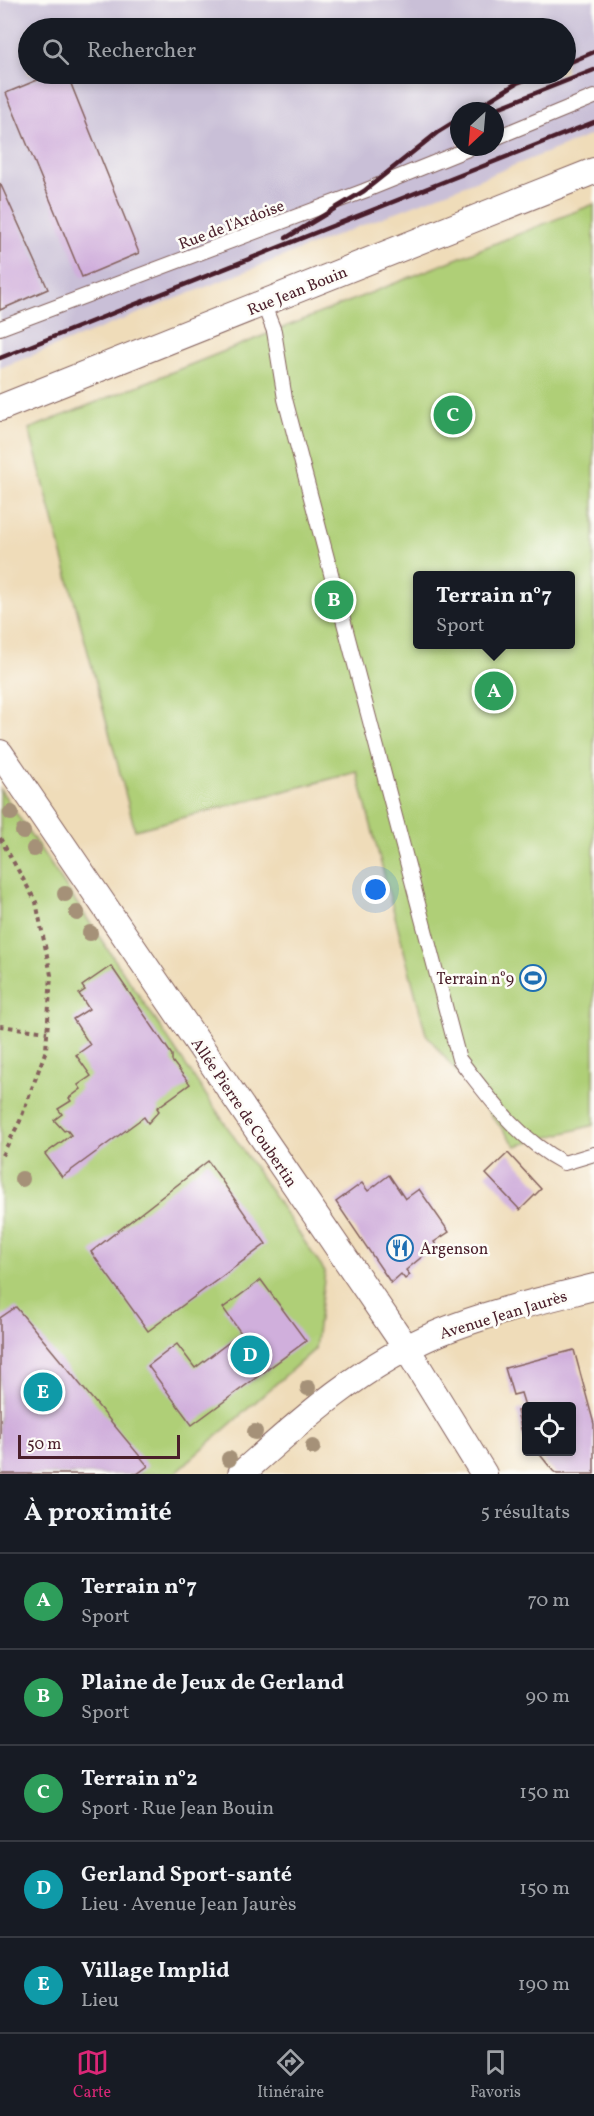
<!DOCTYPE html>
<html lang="fr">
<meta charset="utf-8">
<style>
body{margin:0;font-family:Vollkorn,serif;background:#20242c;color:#f1f3f6}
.controls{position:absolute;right:18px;bottom:18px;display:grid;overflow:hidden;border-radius:6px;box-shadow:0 3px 9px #0003}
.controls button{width:54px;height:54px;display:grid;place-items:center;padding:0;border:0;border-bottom:2px solid #363941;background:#171b24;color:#f1f3f6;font:30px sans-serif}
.compass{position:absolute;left:450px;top:102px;width:54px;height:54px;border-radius:50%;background:#171b24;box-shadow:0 3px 9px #0003;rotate:206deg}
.scale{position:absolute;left:18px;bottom:15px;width:162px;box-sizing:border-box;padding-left:6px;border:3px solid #4a1f2b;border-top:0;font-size:16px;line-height:21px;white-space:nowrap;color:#4a1f2b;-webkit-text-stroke:4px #fdfcf7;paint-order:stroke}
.you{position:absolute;left:376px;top:890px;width:21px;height:21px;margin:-15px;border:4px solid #fff;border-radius:50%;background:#1a73e8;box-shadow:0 0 0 9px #1a73e833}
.badge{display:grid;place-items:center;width:39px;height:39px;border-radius:50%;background:#db2777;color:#fff;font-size:20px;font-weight:700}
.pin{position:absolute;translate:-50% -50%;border:3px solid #fff;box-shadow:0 2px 6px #0006}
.popup{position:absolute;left:413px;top:571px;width:162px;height:78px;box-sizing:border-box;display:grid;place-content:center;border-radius:6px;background:#171b24;filter:drop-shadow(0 2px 4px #0005);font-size:20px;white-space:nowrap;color:#9ea1a6}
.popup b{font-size:22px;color:#f1f3f6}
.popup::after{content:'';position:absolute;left:50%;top:100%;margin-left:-12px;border:12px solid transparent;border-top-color:#171b24}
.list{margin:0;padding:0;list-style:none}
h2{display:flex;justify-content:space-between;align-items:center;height:78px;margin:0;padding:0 24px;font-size:26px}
h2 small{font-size:20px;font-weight:400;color:#9ea1a6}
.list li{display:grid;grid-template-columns:39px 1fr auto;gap:18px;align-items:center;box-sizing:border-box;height:96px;padding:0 24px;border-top:2px solid #363941}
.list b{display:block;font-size:22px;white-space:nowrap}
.list p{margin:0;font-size:20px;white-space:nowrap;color:#9ea1a6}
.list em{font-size:20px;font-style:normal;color:#9ea1a6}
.icon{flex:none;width:33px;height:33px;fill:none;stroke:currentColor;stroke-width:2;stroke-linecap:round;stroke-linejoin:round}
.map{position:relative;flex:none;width:594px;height:1474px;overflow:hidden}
.search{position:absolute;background:#171b24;box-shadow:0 3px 9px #0003;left:18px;right:18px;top:18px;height:66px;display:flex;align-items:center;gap:15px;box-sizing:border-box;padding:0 21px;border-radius:33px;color:#9ea1a6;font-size:22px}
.sheet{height:558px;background:#171b24}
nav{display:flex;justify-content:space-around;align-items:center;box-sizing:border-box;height:84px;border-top:2px solid #363941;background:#171b24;font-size:16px;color:#9ea1a6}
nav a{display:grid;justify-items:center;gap:3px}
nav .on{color:#db2777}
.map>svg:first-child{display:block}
.industrial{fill:#c9bfd7;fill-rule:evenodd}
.green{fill:#afcf77;stroke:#7c7751;stroke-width:1.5;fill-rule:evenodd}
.building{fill:#d0afdc}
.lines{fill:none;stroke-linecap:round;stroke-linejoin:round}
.lane-casing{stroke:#84615d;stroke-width:16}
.street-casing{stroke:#84615d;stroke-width:28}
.path{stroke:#84615d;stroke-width:4;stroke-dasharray:4.5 4.5;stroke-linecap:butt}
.lane{stroke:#fff;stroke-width:14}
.street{stroke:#fff;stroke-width:26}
.rail{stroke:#4a1f2b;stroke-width:4.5}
.tree{fill:#a59178}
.labels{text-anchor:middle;stroke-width:5;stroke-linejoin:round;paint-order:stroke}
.street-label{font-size:16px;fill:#4a1f2b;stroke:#fdfcf7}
.poi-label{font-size:16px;fill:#4a1f2b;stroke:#fdfcf7;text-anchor:end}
</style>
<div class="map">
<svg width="594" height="1474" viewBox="0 0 594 1474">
<rect width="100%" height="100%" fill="#fdfcf7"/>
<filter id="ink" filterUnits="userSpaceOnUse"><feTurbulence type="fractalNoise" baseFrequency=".0167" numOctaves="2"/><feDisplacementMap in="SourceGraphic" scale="12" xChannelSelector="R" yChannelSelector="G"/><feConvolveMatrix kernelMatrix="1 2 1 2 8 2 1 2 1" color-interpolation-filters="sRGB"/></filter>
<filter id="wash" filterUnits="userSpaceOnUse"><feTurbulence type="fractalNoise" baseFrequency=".008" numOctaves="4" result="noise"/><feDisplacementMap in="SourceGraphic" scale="24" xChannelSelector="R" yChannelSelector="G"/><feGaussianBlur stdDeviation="1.35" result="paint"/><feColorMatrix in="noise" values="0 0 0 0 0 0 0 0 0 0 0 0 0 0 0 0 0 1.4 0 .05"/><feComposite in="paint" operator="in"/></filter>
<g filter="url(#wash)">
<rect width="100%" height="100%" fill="#efdcb9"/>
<path class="industrial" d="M0,0H594V134L0,368ZM28,28H566V74H28ZM459,111H495V147H459Z"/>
<g class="green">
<path d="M594,204V1125L516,1146L426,1034L357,772L135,830L29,429ZM418,576H570V644H418Z"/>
<polygon points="0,789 325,1272 315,1349 174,1474 0,1474"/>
</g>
<g id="blocks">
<g class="building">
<polygon points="52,74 67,74 139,253 82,277 6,93"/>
<polygon points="0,183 48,289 0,310"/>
<polygon points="111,966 172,1055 172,1061 190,1084 157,1108 159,1111 148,1123 144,1117 62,1177 45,1154 71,1135 67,1130 64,1131 54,1120 62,1114 58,1109 71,1101 69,1098 81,1089 78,1085 91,1076 76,1055 90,1045 73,1019 89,1009 79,994 85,990 82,986"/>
<polygon points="508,1153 541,1189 520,1210 486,1174"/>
<polygon points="208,1161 266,1244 148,1331 91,1252"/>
<polygon points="389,1175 405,1199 419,1189 449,1232 434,1242 436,1245 406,1270 410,1275 405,1279 401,1274 391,1283 336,1202 362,1183 368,1191"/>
<polygon points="261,1280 306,1341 192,1425 148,1366 177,1344 195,1368 241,1333 223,1308"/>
<polygon points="16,1307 148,1466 137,1474 0,1474 0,1318"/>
<polygon points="574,1350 594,1424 594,1474 557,1474 553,1471 538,1452 572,1452 572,1406 525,1406 521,1393 513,1395 505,1368"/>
<polygon points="526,1407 526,1436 523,1437 517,1411"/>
</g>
</g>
</g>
<g filter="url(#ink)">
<use href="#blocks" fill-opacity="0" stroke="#84615d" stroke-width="1.5"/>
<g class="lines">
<defs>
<g id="lane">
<polyline points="495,138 594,97"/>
<path d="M263,303L274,331L285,399L459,1059C491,1100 517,1138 564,1163L594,1154"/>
<polyline points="0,328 364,191 473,147"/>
</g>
<g id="street">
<polyline points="0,408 594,171"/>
<polyline points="0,753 407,1349 484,1474"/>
<path d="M241,1474C301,1420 364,1363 441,1332C490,1312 543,1300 594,1287"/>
</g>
</defs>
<use href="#lane" class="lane-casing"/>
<use href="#street" class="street-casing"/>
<g class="path">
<polyline points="0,838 36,902 51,975 46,1050 20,1121 0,1159"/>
<polyline points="0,1026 47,1032"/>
</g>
<use href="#lane" class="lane"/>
<use href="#street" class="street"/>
<g class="rail">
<polyline points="566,64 594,52"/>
<polyline points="472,111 517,83 541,74"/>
<polyline points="490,111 594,70"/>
<polyline points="286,238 364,191 438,132 459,119"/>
<polyline points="0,358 594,122"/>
</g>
</g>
<g class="tree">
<circle cx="11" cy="813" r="8"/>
<circle cx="23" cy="832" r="8"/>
<circle cx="34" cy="849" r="8"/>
<circle cx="65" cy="894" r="8"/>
<circle cx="77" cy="913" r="8"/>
<circle cx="90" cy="933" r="8"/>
<circle cx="22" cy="1179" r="8"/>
<circle cx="308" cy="1388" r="8"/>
<circle cx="255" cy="1432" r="8"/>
<circle cx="313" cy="1447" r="8"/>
<circle cx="229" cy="1459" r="8"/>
</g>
</g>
<defs>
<symbol id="stadium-ring" viewBox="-11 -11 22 22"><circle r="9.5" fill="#fdfcf7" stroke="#1f6fb2" stroke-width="1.5"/><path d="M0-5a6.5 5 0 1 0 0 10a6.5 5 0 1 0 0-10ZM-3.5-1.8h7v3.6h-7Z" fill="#1f6fb2"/></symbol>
<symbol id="restaurant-ring" viewBox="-11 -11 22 22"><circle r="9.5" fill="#fdfcf7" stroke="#1f6fb2" stroke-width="1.5"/><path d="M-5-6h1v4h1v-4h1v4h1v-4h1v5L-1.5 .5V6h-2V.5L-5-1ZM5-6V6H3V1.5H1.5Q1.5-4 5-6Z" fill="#1f6fb2"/></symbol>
</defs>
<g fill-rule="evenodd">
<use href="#stadium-ring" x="518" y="963" width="30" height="30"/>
<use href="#restaurant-ring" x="385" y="1233" width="30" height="30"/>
</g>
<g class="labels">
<g class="street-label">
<text transform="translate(231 224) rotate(-21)" y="6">Rue de l'Ardoise</text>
<text transform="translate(297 290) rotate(-22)" y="6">Rue Jean Bouin</text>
<text transform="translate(245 1112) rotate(56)" y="6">Allée Pierre de Coubertin</text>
<text transform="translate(503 1314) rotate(-17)" y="6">Avenue Jean Jaurès</text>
</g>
<g class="poi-label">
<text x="514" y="984">Terrain n°9</text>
<text x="420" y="1254" text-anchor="start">Argenson</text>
</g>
</g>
</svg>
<div class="controls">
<button><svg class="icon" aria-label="locate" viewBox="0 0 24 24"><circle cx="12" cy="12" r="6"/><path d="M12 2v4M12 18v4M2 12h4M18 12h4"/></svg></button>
</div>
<svg class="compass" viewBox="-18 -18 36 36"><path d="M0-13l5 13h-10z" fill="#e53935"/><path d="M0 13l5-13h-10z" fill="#9ea1a6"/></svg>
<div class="scale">50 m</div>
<div class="you"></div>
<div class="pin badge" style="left:494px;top:691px;background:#2e9e5b">A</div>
<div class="popup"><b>Terrain n°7</b>Sport</div>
<div class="pin badge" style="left:334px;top:600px;background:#2e9e5b">B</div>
<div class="pin badge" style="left:453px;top:415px;background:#2e9e5b">C</div>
<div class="pin badge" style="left:250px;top:1355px;background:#0f9aa8">D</div>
<div class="pin badge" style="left:43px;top:1392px;background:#0f9aa8">E</div>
<div class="search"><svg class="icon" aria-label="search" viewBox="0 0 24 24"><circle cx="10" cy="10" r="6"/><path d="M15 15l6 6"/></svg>Rechercher</div>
</div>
<section class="sheet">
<h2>À proximité<small>5 résultats</small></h2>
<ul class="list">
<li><span class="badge" style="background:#2e9e5b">A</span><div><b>Terrain n°7</b><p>Sport</p></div><em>70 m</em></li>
<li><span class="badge" style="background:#2e9e5b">B</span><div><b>Plaine de Jeux de Gerland</b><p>Sport</p></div><em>90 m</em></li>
<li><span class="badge" style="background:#2e9e5b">C</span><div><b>Terrain n°2</b><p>Sport · Rue Jean Bouin</p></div><em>150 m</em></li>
<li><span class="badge" style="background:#0f9aa8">D</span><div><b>Gerland Sport-santé</b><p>Lieu · Avenue Jean Jaurès</p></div><em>150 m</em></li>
<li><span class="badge" style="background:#0f9aa8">E</span><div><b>Village Implid</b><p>Lieu</p></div><em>190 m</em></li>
</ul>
</section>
<nav>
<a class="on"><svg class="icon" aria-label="map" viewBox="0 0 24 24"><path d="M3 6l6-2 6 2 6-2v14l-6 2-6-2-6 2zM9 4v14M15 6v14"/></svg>Carte</a>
<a><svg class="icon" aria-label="directions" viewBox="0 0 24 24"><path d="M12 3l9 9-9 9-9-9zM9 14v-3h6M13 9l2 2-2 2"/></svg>Itinéraire</a>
<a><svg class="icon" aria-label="saved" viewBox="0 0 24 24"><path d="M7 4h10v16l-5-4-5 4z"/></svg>Favoris</a>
</nav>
